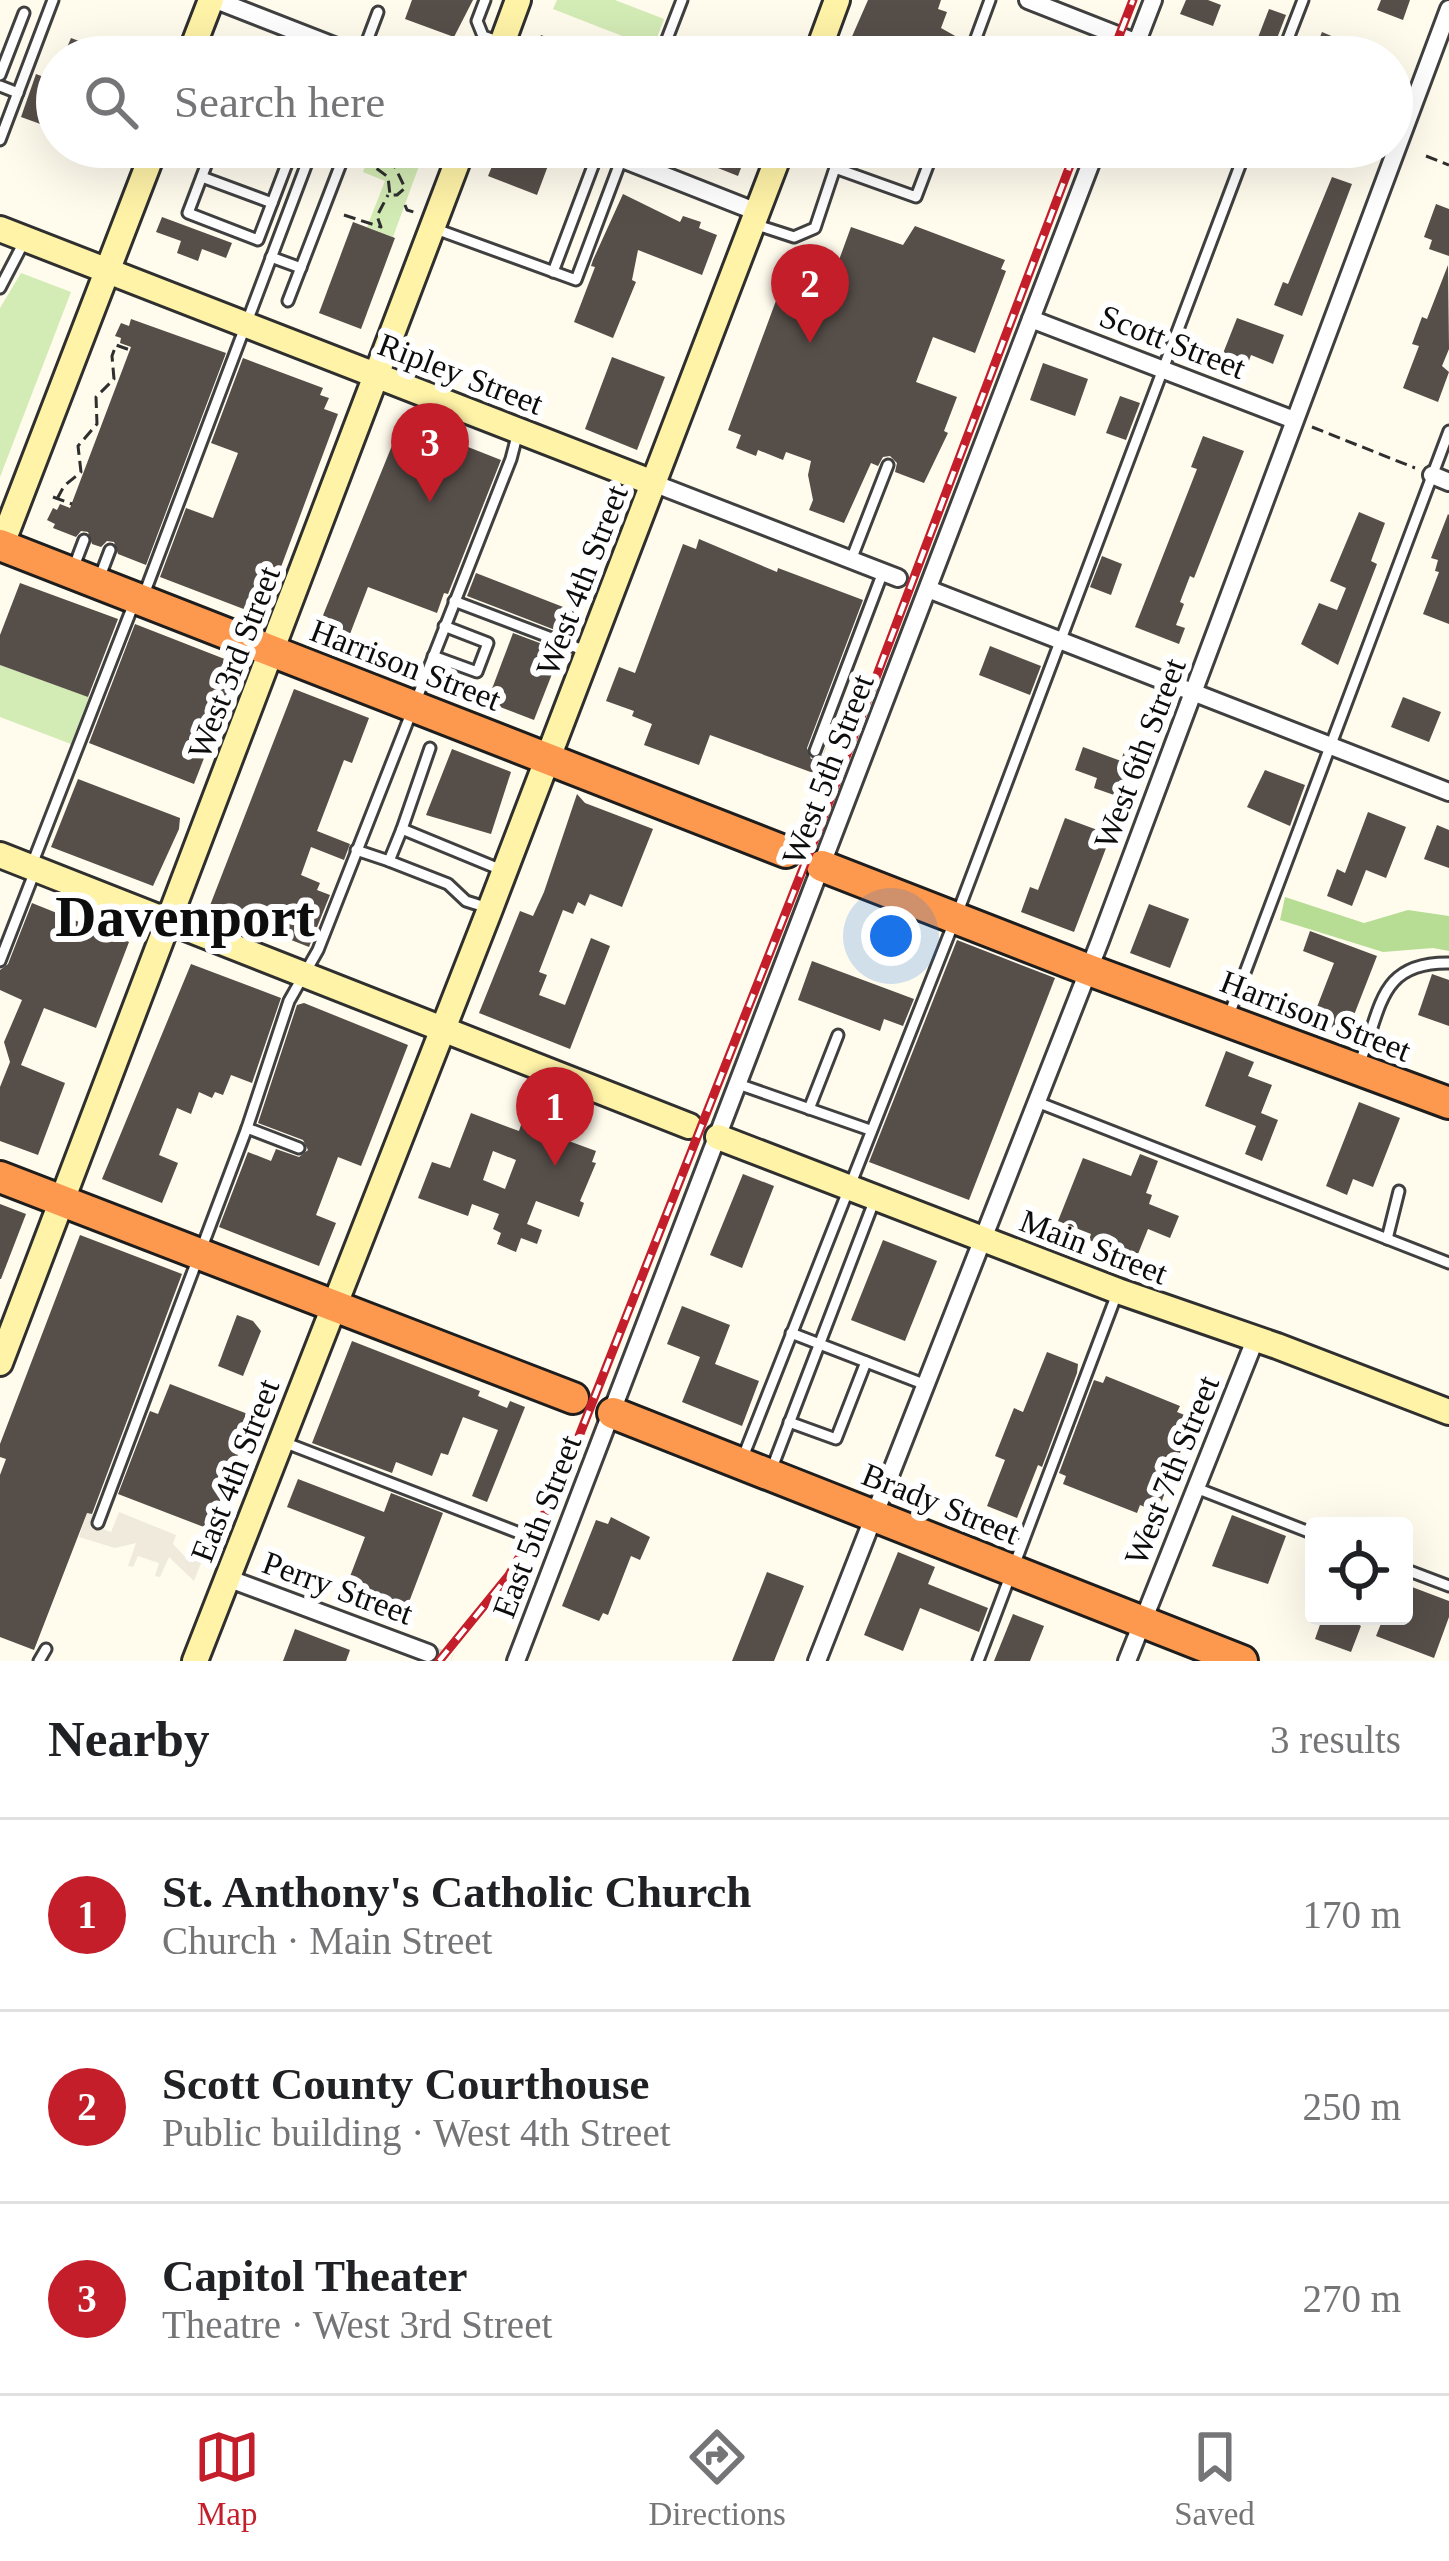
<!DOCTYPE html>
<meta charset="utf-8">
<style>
body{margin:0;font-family:Georgia,serif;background:#f2f2f2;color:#202124}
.controls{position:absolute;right:36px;bottom:36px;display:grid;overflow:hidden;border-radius:12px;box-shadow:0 12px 48px #0002}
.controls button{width:108px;height:108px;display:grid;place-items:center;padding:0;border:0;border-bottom:3px solid #e0e0e0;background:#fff;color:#202124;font:60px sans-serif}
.you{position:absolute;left:891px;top:936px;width:42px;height:42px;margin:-30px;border:9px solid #fff;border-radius:50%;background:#1a73e8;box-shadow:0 0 0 18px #1a73e833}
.badge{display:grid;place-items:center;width:78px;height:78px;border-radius:50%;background:#c41e2a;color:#fff;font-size:39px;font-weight:700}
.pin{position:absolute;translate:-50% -99px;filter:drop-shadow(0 3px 6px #0008)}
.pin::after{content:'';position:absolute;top:63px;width:42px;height:36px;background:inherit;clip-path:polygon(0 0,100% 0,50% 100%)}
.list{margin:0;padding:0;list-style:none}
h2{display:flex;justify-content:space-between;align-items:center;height:156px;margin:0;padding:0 48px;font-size:51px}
h2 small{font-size:39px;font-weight:400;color:#757577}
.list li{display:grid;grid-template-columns:78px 1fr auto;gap:36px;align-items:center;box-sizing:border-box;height:192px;padding:0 48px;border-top:3px solid #e0e0e0}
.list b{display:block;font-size:45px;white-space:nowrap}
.list p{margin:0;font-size:39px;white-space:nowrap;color:#757577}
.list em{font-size:39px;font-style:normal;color:#757577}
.icon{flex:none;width:66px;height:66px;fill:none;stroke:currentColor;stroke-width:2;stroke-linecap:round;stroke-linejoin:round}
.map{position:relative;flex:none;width:1449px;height:1661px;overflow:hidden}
.search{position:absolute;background:#fff;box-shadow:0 12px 48px #0002;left:36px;right:36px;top:36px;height:132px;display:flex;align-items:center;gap:30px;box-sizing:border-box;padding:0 42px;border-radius:66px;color:#757577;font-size:45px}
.sheet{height:732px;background:#fff}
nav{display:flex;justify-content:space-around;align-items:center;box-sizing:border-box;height:168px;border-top:3px solid #e0e0e0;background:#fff;font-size:33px;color:#757577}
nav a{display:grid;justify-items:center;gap:6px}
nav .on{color:#c41e2a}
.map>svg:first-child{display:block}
.green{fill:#d3ebb5}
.forest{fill:#b6dd93}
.plaza{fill:#efeadc}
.building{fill:#564e49;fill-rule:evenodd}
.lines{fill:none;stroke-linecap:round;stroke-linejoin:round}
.street-tunnel{stroke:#dbd7cb;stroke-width:16;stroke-dasharray:16 8;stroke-linecap:butt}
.lane-casing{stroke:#404040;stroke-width:15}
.street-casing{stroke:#404040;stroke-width:22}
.secondary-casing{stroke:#2f2f2f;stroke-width:30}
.highway-casing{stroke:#1e1e1e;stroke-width:36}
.path{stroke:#2f2f2f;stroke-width:3;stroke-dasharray:12 6;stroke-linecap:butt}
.lane{stroke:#fff;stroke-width:9}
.street{stroke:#fff;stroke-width:16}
.secondary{stroke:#fff3a8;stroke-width:24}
.highway{stroke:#fc994e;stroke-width:30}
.rail-casing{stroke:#c41e2a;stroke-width:9}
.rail{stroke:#fff;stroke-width:4.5;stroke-dasharray:14;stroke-linecap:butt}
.labels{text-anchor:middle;stroke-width:12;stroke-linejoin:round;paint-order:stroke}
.street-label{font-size:33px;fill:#0d0d0d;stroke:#fff}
.town-label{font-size:57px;font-weight:bold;fill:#0d0d0d;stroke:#fff}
</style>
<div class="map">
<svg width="1449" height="1661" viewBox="0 0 1449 1661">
<rect width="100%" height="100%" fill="#fffbed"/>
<g class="green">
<polygon points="557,0 615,0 664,19 653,48 553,9"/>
<polygon points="372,148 419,166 393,237 367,227 385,181 363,172"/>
<polygon points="21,273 71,292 0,477 0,308"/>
<polygon points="0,665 89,697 71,744 0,717"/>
</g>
<polygon class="forest" points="1285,897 1364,923 1408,910 1449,916 1449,951 1433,948 1383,952 1280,920"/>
<polygon class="plaza" points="119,1512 176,1535 173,1544 190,1562 203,1558 194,1581 169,1557 160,1577 155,1576 159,1563 138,1556 133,1567 128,1566 136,1543 115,1548 79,1537 87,1513 97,1515 100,1528 111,1532"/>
<g class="building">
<polygon points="412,0 473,0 454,37 405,19"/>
<polygon points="868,0 941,0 938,9 947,12 941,28 957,37 950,57 843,57"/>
<polygon points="1186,0 1208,0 1221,5 1213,26 1180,14"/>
<polygon points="1381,0 1410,0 1403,20 1377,10"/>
<polygon points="1269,9 1286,15 1271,54 1254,48"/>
<polygon points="1322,32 1341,40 1334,57 1312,57"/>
<polygon points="541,35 595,56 595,57 533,57"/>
<polygon points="71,38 119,56 118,57 63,57"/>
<polygon points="36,74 57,82 57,130 21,117"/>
<polygon points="500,147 549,163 537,195 488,176"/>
<polygon points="665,147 749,147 738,176"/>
<polygon points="1332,177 1352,184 1302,316 1274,305 1283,282 1288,284"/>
<polygon points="623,194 680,222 683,216 701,222 699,228 717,235 702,275 638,250 632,280 636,282 613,338 574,322 595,267 591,266 593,260"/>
<polygon points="1436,204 1449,209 1449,256 1429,249 1432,240 1424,237"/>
<polygon points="162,217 232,243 226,258 202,249 198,261 177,253 181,241 156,232"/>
<polygon points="353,222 395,238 361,329 319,313"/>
<polygon points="915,226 1005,260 1001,269 1006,271 975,353 933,337 916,382 957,397 944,431 948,433 924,483 895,472 897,463 890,456 883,457 878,466 871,463 844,523 809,510 813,500 808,475 811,461 786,452 783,460 758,450 756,456 736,448 741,435 728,430 777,298 784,301 797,264 816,271 839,260 851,227 903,245"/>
<polygon points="1448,265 1449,349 1442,366 1449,372 1438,402 1403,388 1419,346 1412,344 1422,317 1427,319"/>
<polygon points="1237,318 1284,335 1273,364 1251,355 1247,366 1222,356"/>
<polygon points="131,319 226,353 146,565 118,554 114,542 107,541 101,547 92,544 88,532 81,531 76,537 53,528 55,524 47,520 53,508 57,510 60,504 70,508 131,347 120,343 121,338 115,336 121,323 129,326"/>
<polygon points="612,357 665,377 637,450 585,429"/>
<polygon points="243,358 323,388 320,395 329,398 324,409 338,414 265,610 259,615 160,577 186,508 213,518 238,453 211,443"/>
<polygon points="1043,363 1088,379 1075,416 1030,400"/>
<polygon points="1120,396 1140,403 1126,440 1106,433"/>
<polygon points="402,421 501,460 448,594 444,593 437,613 368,587 345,647 315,635"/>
<polygon points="1203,436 1244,451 1194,578 1190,576 1180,602 1184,604 1176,625 1185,628 1179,644 1135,627 1197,469 1191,467"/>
<polygon points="1359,512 1385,523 1371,561 1377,564 1338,665 1301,644 1319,603 1337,610 1346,588 1330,581"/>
<polygon points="1448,514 1449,515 1449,624 1423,614 1439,572 1435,571 1438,560 1431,558"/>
<polygon points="699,539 777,572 778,568 863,600 807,748 811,759 823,755 847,692 816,774 710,735 699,765 644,745 652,724 632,716 634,711 606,701 619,667 635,673 683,544 696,549"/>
<polygon points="1102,556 1122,564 1111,595 1090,587"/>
<polygon points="476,573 576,612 568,635 467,596"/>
<polygon points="20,583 118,619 88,697 0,665 0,635"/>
<polygon points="135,624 240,665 194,784 89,743"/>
<polygon points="513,633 561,651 534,720 487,702"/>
<polygon points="990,646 1041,666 1030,695 979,675"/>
<polygon points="294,689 369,718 352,763 344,760 317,831 350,844 344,860 311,847 301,875 320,883 317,890 330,895 309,947 209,908"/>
<polygon points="1403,697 1441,712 1429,742 1391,727"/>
<polygon points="1126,745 1138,749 1125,784 1119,782 1114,795 1094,788 1097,778 1075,770 1083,747 1121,761"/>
<polygon points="452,749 511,772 491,834 426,815"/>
<polygon points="1265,770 1305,785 1290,826 1247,807"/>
<polygon points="78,779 180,818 179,829 153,886 51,847"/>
<polygon points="577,794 585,803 653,829 622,907 590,894 585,906 578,902 573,914 563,910 539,972 547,975 539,995 565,1005 591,938 610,946 570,1049 479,1013 520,911 533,916 544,892"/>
<polygon points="1368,812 1406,827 1386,878 1366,870 1352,906 1327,896 1337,869 1345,873"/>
<polygon points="1065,818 1111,835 1074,932 1021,912 1030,887 1038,890"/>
<polygon points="1437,825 1449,830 1449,868 1424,859"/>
<polygon points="32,903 129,942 96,1028 44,1008 21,1065 65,1083 38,1155 0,1141 0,1087 10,1062 4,1042 22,1000 0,990 0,970 8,964"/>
<polygon points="1149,904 1189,919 1170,968 1130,953"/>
<polygon points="1310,931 1377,956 1347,1033 1312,1020 1334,963 1303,951"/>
<polygon points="957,940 1055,978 969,1200 869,1162"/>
<polygon points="812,961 914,999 903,1026 884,1019 880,1031 798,1000"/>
<polygon points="191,964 281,998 252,1083 231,1075 223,1095 215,1092 212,1098 199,1092 191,1114 177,1108 159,1155 178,1163 162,1203 102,1179"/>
<polygon points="1432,974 1449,980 1449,1026 1418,1015"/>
<polygon points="304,1003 408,1045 361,1166 338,1157 316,1215 336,1223 319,1266 219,1227 248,1152 271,1161 276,1149 299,1157 308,1150 303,1140 258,1123 297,1005"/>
<polygon points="1226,1051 1254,1062 1248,1076 1272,1085 1261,1113 1278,1120 1262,1161 1245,1154 1256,1126 1205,1106"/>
<polygon points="1359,1102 1400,1118 1373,1187 1353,1179 1347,1195 1326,1186"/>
<path d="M471,1113L519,1131L522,1122L529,1124L530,1119L546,1125L544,1132L596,1151L592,1162L596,1163L580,1201L584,1203L579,1217L536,1201L527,1224L542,1230L537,1244L521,1238L516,1252L497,1244L501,1233L493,1229L499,1214L472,1204L468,1216L418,1198L432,1162L450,1168ZM493,1151L516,1160L505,1189L483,1180Z"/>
<polygon points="1140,1154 1158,1161 1146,1193 1152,1195 1149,1204 1179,1216 1170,1238 1148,1229 1136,1259 1089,1240 1091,1234 1058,1221 1083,1158 1131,1176"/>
<polygon points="743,1174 774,1186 742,1268 710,1255"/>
<polygon points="0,1204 26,1214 1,1279 0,1279"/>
<polygon points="80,1235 182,1274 92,1514 87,1513 34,1650 0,1637 0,1475 6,1459 0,1457 0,1444"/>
<polygon points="883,1240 937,1261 905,1341 851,1320"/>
<polygon points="682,1306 730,1325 715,1364 759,1381 742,1426 682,1402 700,1357 667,1344"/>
<polygon points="237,1315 253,1321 261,1331 243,1376 218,1366"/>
<polygon points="352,1341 480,1391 478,1396 507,1408 510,1401 525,1407 487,1502 472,1496 498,1430 463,1417 448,1455 441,1453 432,1476 396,1462 392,1473 312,1443"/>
<polygon points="1047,1352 1078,1364 1077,1373 1042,1467 1038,1465 1017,1518 987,1506 1005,1460 995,1456 1014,1408 1023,1412"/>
<polygon points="1106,1376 1180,1406 1177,1412 1187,1416 1183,1426 1189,1429 1161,1503 1154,1500 1150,1509 1140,1505 1137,1513 1063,1484 1066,1476 1059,1473 1094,1380 1103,1383"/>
<polygon points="170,1384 253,1416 209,1529 118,1494 150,1411 158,1414"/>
<polygon points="298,1479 384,1512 391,1493 443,1513 406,1610 346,1587 365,1537 287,1507"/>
<polygon points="1232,1515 1286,1536 1268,1584 1212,1566"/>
<polygon points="611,1517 650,1537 640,1560 631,1556 608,1615 603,1613 599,1621 562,1606 596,1520 608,1524"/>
<polygon points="898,1552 935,1567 928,1584 988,1608 979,1632 920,1608 903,1651 864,1635"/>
<polygon points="767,1572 804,1586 774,1661 732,1661"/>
<polygon points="1404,1584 1449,1601 1449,1617 1434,1658 1376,1636 1384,1616 1404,1616"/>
<polygon points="1013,1614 1044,1626 1030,1661 994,1661"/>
<polygon points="1323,1616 1358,1616 1356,1623 1361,1626 1351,1652 1315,1639"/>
<polygon points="295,1629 350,1650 346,1661 283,1661"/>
</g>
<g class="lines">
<polyline class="street-tunnel" points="428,1653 451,1661"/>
<defs>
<g id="lane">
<polyline points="485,0 477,21 483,36 498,41"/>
<polyline points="361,57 378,12"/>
<polyline points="660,57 682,0"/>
<polyline points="969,57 990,0"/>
<polyline points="1281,57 1303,0"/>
<polyline points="0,75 24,13"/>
<polyline points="0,86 18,93"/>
<polyline points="0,140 53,0"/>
<polyline points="213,147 188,213 258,240 288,161 253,147"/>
<polyline points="202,177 272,203"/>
<polyline points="757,225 794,237 815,228 835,168 916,197 935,147"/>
<polyline points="433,228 576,280 626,147"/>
<polyline points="271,257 301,268"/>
<polyline points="553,272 599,150"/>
<polyline points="0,288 25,240"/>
<polyline points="288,301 347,148"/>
<polyline points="851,560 888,465"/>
<polyline points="73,569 84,540"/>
<polyline points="99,579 110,550"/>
<polyline points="143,597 313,147"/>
<polyline points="454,601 583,650"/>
<polyline points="433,656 477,672 488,643 444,626"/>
<polyline points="430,748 402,829 504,871"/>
<polyline points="815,751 883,572"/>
<polyline points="402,829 389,861 448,884 466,901 485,907"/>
<polyline points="356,850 389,861"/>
<polyline points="31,867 134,603"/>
<polyline points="0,961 35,871"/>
<polyline points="1229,1015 1449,431"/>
<path d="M1360,1062C1382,1007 1379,962 1449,963"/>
<polyline points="738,1084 870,1130"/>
<polyline points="1037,1102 1449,1263"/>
<polyline points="809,1109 838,1035"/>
<polyline points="247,1128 299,1148"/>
<polyline points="1387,1239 1399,1191"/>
<polyline points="791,1333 926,1385"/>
<polyline points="789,1422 836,1439 866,1362"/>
<polyline points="286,1443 522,1534"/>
<polyline points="743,1457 956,917 1247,147"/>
<polyline points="772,1468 875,1199"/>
<polyline points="1196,1488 1314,1534"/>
<polyline points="98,1523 247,1128 289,1001 318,950 511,459 518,432"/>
<polyline points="1404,1569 1449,1586"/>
<polyline points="39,1661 46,1649"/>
<polyline points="978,1661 1118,1291"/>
</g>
<g id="street">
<polyline points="216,0 362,57"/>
<polyline points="1028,0 1173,57"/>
<polyline points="1131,57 1153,0"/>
<polyline points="592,147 757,212"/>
<polyline points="1031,319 1294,420"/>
<polyline points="1432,475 1449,482"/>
<polyline points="653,483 898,578"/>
<polyline points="928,589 1449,792"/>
<polyline points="227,1578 428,1653"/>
<polyline points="516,1661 1097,147"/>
<polyline points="817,1661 1100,941 1449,9"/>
<polyline points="1127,1661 1255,1340"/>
</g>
<g id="secondary">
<polyline points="189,57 211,0"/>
<polyline points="497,57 518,0"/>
<polyline points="816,57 837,0"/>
<polyline points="0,229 653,483"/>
<polyline points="0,549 155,147"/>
<polyline points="0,855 689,1126"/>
<polyline points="718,1137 1118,1291 1277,1346 1449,1412"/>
<polyline points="0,1363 463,147"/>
<polyline points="195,1661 490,909 782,147"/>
</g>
<g id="highway">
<polyline points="0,545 786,852"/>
<polyline points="822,866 1089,970 1449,1103"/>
<polyline points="0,1177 573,1398"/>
<polyline points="613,1413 1242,1661"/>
</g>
</defs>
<use href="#lane" class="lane-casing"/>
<use href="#street" class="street-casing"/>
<use href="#secondary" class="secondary-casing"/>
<use href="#highway" class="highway-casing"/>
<g class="path">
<polyline points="1426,156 1449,165"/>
<polygon points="385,163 395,167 405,188 397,195 390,195 388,177 376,168 377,164"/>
<polyline points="405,205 407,210 417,213"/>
<polyline points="344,215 381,227 377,216 388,195"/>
<polyline points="1312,427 1415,468"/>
<polyline points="53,497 72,504"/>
<polyline points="57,499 64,486 81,472 78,446 97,424 96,397 114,379 112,356 116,345 130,350"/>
</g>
<use href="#lane" class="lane"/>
<use href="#street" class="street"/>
<use href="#secondary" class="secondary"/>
<use href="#highway" class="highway"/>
<defs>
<g id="rail">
<polyline points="1111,57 1133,0"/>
<polyline points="439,1661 509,1575 557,1492 819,828 1077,147"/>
</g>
</defs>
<use href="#rail" class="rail-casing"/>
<use href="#rail" class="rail"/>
</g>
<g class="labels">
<g class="street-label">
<text transform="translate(1173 341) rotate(21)" y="12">Scott Street</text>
<text transform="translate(461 373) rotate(21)" y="12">Ripley Street</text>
<text transform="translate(581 580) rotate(-69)" y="12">West 4th Street</text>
<text transform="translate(233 662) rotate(-69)" y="12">West 3rd Street</text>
<text transform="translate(406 664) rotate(21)" y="12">Harrison Street</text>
<text transform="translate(1139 753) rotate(-69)" y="12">West 6th Street</text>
<text transform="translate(827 769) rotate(-69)" y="12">West 5th Street</text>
<text transform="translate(1316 1015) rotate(21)" y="12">Harrison Street</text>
<text transform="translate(1094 1246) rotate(21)" y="12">Main Street</text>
<text transform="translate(234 1470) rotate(-69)" y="12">East 4th Street</text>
<text transform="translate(1171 1470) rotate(-68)" y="12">West 7th Street</text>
<text transform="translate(941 1503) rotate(22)" y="12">Brady Street</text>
<text transform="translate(536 1526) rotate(-69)" y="12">East 5th Street</text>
<text transform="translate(338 1587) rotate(20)" y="12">Perry Street</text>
</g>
<g class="town-label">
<text x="185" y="936">Davenport</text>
</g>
</g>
</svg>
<div class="controls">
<button><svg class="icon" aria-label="locate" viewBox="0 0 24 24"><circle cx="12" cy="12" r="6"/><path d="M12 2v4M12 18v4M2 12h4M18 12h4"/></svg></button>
</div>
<div class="you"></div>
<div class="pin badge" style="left:555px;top:1166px">1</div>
<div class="pin badge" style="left:810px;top:343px">2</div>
<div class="pin badge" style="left:430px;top:502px">3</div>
<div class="search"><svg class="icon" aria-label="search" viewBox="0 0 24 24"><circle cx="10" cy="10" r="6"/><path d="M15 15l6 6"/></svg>Search here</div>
</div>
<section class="sheet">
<h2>Nearby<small>3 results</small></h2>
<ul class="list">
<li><span class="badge">1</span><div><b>St. Anthony's Catholic Church</b><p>Church · Main Street</p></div><em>170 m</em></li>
<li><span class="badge">2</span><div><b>Scott County Courthouse</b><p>Public building · West 4th Street</p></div><em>250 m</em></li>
<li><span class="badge">3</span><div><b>Capitol Theater</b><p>Theatre · West 3rd Street</p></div><em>270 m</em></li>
</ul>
</section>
<nav>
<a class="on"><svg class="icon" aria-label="map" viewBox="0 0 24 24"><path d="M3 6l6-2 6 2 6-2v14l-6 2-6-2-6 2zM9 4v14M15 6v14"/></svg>Map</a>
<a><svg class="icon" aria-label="directions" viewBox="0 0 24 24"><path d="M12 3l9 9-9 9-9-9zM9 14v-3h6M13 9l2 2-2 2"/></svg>Directions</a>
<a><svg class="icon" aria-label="saved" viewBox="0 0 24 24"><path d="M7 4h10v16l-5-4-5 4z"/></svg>Saved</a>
</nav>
